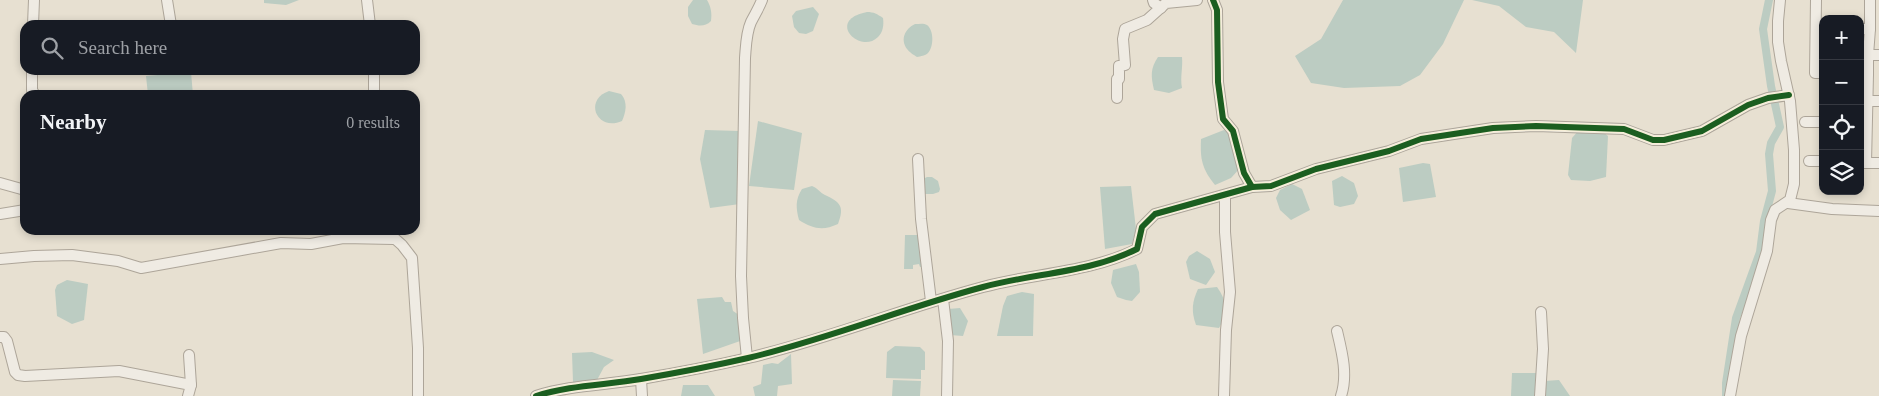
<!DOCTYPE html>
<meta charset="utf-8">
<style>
body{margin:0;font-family:Georgia,serif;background:#242831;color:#f1f3f6}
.controls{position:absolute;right:15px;top:15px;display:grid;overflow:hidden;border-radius:10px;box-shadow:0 2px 8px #0003}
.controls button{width:45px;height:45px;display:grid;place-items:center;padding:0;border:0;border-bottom:1px solid #363941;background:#171b24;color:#f1f3f6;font:25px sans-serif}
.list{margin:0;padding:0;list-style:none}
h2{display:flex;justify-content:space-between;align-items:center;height:65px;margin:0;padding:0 20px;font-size:21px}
h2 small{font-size:16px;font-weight:400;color:#9ea1a6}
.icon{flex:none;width:28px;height:28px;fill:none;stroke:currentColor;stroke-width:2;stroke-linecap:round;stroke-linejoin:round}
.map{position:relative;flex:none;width:1879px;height:396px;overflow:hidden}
.search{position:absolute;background:#171b24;box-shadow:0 2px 8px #0003;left:20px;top:20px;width:400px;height:55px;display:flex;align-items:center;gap:12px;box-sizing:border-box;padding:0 18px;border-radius:15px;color:#9ea1a6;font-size:19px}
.panel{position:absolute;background:#171b24;box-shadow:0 2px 8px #0003;left:20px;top:90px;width:400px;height:145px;border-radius:15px}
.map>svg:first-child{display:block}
.water{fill:#bcccc2}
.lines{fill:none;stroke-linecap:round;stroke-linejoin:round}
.canal{stroke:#bcccc2;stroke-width:8}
.minor-casing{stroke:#ada599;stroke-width:12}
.minor{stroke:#efebe3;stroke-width:10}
.cycleway-casing{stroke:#f7eed8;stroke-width:9}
.cycleway{stroke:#1b5e20;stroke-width:6}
</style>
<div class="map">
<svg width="1879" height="396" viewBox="0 0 1879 396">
<rect width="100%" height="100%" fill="#e7e0d1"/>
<g class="water">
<polygon points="264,0 299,0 286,5 264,3"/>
<path d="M693,0H707C711,7 712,13 711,21C705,27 699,26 692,24L688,16V7Z"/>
<polygon points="1343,0 1464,0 1443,44 1420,75 1400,86 1344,88 1311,83 1295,56 1321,39"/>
<polygon points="1472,0 1583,0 1576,53 1554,32 1526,27 1499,6"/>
<polygon points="813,7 819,14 813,31 806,34 799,33 794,27 792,16 796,11"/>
<path d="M867,12C874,12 877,14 883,18C884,25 883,32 878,37C860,55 825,20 867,12Z"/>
<path d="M915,24C919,24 924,23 927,25C934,30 934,47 928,53C925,56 921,56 917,57C914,55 909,52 907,49C900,39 905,29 915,24Z"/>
<path d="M1158,57H1182C1183,68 1180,77 1182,88L1169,93L1154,90C1151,76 1150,69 1158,57Z"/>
<polygon points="191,72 193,95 148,95 146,76"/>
<path d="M609,91L621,94C628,102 626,112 622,121C597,132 583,100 609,91Z"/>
<polygon points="758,121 802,133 794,190 749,186"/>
<polygon points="705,130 740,131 740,204 710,208 700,159"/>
<path d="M1224,130L1233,135L1240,168L1231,178L1215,185C1202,169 1200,159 1201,139Z"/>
<polygon points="1579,130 1603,132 1608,136 1606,177 1590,181 1571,180 1568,175 1572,138"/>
<polygon points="1423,163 1430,164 1436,197 1403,202 1399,168"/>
<polygon points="1342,176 1354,183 1358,196 1354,204 1340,207 1334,205 1332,181"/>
<polygon points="927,177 932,177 938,181 940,189 939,192 933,194 925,194 923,179"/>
<polygon points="1292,184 1302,189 1310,210 1291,220 1280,210 1276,198 1280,190"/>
<path d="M812,186C818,188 820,193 825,195C840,202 845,206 838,224C823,231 813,229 799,220C796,208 795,200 802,189Z"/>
<polygon points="1131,186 1136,229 1132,244 1105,249 1100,187"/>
<polygon points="905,235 920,235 923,267 920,267 919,264 913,265 913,269 904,269"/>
<polygon points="1197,251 1210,259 1215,272 1206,285 1190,279 1186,262 1189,256"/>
<polygon points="1136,264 1139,272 1140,292 1132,301 1126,300 1117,297 1111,283 1113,270"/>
<polygon points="67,280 88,284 84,320 72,324 57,316 55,290 57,285"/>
<path d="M1217,287C1227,300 1228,314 1219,328L1196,325C1191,311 1192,302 1198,289Z"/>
<polygon points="1022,292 1034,294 1033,336 997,336 1003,306 1007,296"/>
<polygon points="722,297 725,302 731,302 733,311 739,315 743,340 703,354 697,299"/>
<polygon points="960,308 968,321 963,336 950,335 948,309"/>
<polygon points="895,346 920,347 925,352 925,370 921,370 921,379 886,378 887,352"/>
<polygon points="592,352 614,360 604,367 597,380 595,382 573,382 572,353"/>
<polygon points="791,354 792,384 778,386 777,396 755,396 753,387 761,384 763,365 772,363 778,364"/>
<polygon points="1512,373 1536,373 1535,396 1511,396"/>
<polygon points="893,380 921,381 920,396 892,396"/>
<polygon points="1559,380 1570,396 1541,396 1544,381"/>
<polygon points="683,385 708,385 715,396 681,396"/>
</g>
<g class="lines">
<polyline class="canal" points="1726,396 1726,383 1736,318 1760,252 1764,221 1772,191 1769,154 1771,143 1780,127 1771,86 1763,29 1769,0"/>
<defs>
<g id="minor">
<polyline points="167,0 171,25"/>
<polyline points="367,0 370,25"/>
<polyline points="1153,0 1154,3 1161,8"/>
<polyline points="1213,0 1217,10 1218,82 1223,119 1233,131 1244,173 1252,187 1271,186 1316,169 1389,151 1421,139 1493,128 1536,126 1624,129 1653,140 1664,140 1702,131 1748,105 1768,98 1789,95"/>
<polyline points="1816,0 1815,73 1823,73"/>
<polyline points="1870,0 1870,29"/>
<polyline points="33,25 34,0"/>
<polyline points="1860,29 1870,29 1868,55"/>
<polyline points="32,70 32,90 35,95"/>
<polyline points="374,70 374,95"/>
<polyline points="1860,74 1868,74 1866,163"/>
<polyline points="1868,74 1868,55 1879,55"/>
<polyline points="1117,98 1117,79 1119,79 1119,66 1125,65 1123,39 1125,29 1147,20 1166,3 1197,0"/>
<polyline points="1868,101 1879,101"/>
<polyline points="1805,122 1823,122"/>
<polyline points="918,159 921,219 931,301"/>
<polyline points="1809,161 1823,161"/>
<polyline points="1861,163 1879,163"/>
<polyline points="0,183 25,190"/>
<polyline points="1788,203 1832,209 1879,211"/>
<polyline points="0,214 25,210"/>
<polyline points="385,230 402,245 412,258 418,348 418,396"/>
<polyline points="0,259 34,256 72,255 118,261 141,268 281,243 311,244 343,238 394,239"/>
<polyline points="943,299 948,341 947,396"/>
<path d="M1337,331C1342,352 1348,375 1341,396"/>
<polyline points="0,337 4,337 7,341 15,372 18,375 25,376 119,371 191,385 188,396"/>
<polyline points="189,355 191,385"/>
<path d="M747,358L743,318L741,276L745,58C746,46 746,33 751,22C755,14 759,8 762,0"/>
<polyline points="641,379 642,396"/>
<path d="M536,396C570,385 607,385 641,379C676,373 713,366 748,358C828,339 904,308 983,287C1034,273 1089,273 1137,249L1142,227L1155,214L1252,187"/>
<polyline points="1224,396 1226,330 1230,292 1225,232 1225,196"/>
<polyline points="1540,396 1543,349 1541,312"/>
<polyline points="1730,396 1741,336 1767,251 1771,220 1775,210 1790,200 1794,184 1794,150 1790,101 1781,61 1778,42 1778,21 1780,0"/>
</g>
</defs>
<use href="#minor" class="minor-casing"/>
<use href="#minor" class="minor"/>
<defs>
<g id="cycleway">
<polyline points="1213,0 1217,10 1218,82 1223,119 1233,131 1244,173 1252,187 1271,186 1316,169 1389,151 1421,139 1493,128 1536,126 1624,129 1653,140 1664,140 1702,131 1748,105 1768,98 1789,95"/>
<path d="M536,396C570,385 607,385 641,379C676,373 713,366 748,358C828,339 904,308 983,287C1034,273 1089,273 1137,249L1142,227L1155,214L1252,187"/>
</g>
</defs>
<use href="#cycleway" class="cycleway-casing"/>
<use href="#cycleway" class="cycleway"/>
</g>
</svg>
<div class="controls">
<button>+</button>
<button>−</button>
<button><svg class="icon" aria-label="locate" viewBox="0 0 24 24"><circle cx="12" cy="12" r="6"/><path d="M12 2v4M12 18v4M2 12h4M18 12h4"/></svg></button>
<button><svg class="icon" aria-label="layers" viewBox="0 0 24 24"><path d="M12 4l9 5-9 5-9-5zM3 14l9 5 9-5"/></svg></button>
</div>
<div class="search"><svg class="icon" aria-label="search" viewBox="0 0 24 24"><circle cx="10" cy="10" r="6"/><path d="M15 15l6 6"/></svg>Search here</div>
<section class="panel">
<h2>Nearby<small>0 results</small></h2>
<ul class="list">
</ul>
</section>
</div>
